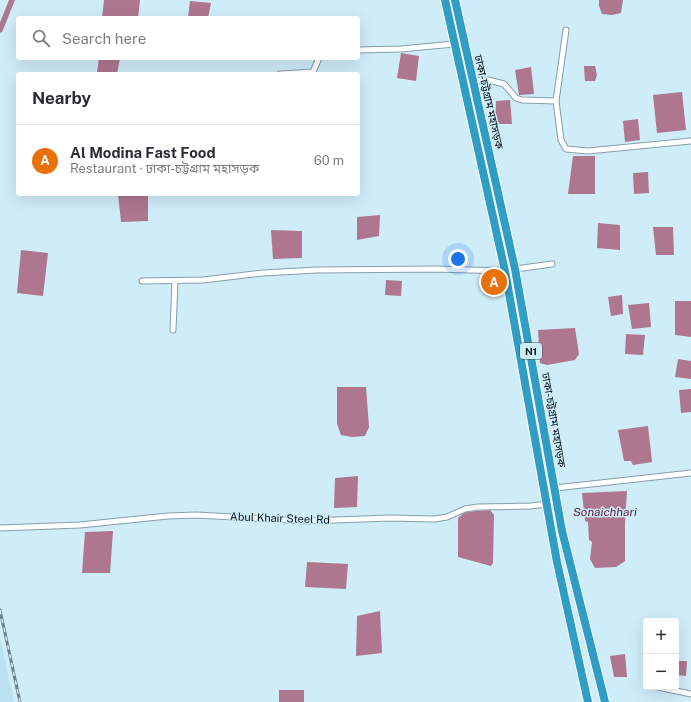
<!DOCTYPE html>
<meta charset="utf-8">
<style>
body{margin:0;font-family:"Public Sans","Noto Sans Bengali",sans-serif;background:#f2f2f3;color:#2b2b33}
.controls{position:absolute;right:12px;bottom:12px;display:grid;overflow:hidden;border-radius:4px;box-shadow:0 4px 16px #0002}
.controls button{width:36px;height:36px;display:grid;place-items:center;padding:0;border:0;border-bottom:1px solid #e1e1e2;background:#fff;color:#2b2b33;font:20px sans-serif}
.you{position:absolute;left:458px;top:259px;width:14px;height:14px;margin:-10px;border:3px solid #fff;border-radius:50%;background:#1a73e8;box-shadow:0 0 0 6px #1a73e833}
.badge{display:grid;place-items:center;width:26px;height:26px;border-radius:50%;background:#ea580c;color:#fff;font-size:13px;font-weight:700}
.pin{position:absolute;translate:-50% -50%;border:2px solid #fff;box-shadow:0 1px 4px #0006}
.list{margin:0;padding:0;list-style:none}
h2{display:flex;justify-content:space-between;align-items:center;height:52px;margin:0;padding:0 16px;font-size:17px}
h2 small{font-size:13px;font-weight:400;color:#7c7c81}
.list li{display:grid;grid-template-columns:26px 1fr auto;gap:12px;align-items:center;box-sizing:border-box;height:72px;padding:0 16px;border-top:1px solid #e1e1e2}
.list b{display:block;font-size:15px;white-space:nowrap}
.list p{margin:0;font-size:13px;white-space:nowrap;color:#7c7c81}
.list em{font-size:13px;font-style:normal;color:#7c7c81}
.icon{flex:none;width:22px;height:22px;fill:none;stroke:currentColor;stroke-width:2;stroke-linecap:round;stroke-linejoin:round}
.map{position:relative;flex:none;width:691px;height:702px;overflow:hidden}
.search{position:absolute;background:#fff;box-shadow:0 4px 16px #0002;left:16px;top:16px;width:344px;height:44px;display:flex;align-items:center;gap:10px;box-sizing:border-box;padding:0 14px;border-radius:4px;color:#7c7c81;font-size:15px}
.panel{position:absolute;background:#fff;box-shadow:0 4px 16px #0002;left:16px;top:72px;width:344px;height:124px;border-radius:4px}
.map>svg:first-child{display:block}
.built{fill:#bce1f2}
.water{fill:#ae768f}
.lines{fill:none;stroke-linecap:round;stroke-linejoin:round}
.canal{stroke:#ae768f;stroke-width:5.5}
.minor-casing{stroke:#849fab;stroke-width:7}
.highway-casing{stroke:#fff;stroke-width:10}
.minor{stroke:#fff;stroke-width:5}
.highway{stroke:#2f9dc4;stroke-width:8}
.rail-casing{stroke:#6c8088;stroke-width:3}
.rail{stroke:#cfecf9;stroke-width:1.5;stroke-dasharray:4.5;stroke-linecap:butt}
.labels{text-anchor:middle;stroke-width:3;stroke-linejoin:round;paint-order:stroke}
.shield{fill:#cfecf9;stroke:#44555c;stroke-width:1}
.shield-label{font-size:10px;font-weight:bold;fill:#091418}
.street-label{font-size:11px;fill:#091418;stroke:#cfecf9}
.water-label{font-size:12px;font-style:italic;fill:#5f1a3f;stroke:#cfecf9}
</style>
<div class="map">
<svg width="691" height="702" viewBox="0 0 691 702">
<rect width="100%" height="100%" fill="#cfecf9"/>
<polygon class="built" points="0,637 14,702 0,702"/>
<g class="water">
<polygon points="104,0 140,0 138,18 102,18"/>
<polygon points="599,0 623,0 621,13 612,15 602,14 599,6"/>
<polygon points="190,1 211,3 208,18 188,18"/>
<polygon points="401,53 419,56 416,81 397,78"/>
<polygon points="99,58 120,58 117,74 97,72"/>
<polygon points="584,66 595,66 597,75 595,81 585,81"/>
<polygon points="531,67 534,94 519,95 515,70"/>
<polygon points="682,92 686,130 657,133 653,95"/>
<polygon points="510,100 512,124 495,124 496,101"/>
<polygon points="638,119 640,140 625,142 623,121"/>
<polygon points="573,156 595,156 595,194 568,194"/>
<polygon points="648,172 649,193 634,194 633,173"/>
<polygon points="118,194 148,194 148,221 121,222"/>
<polygon points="380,215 379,236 357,240 357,217"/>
<polygon points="598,223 620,225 620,250 597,248"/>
<polygon points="653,227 673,227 674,255 656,255"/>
<polygon points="271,230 302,231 302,258 273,259"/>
<polygon points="21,250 48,253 43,296 17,293"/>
<polygon points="386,280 402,281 401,296 385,295"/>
<polygon points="622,295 623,314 611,316 608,297"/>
<polygon points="675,301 691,301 691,337 675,335"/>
<polygon points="649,303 651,327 632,329 628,305"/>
<polygon points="575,328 579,354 575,360 547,365 540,363 538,330"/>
<polygon points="626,334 645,335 643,355 625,354"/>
<polygon points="678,359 691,361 691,379 675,377"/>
<polygon points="337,387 366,387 369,427 365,436 352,437 341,435 337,424"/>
<polygon points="691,389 691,412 681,413 679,390"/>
<polygon points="648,426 652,462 633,465 631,461 624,461 618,430"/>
<polygon points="358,476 357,507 334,508 335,478"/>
<polygon points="627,491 625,523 625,561 616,567 595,568 590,559 592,542 589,540 588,522 585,521 582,493"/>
<polygon points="490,510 494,515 493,563 491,566 458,557 458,518 465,512"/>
<polygon points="113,531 110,573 82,573 85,532"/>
<polygon points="307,562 348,564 346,589 305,587"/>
<polygon points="380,611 382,653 356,656 357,616"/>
<polygon points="625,654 627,677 614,677 610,656"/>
<polygon points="676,661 687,661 686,676 676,675"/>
<rect x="279" y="690" width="25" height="12"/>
</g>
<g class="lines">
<polyline class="canal" points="0,30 12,0"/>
<defs>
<g id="minor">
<polyline points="358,50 401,49 454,44"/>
<polyline points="280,74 313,72 319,58"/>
<polyline points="473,81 488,80 504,84 516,98 522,100 556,101 561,140 566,149 588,151 691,141"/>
<polyline points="556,101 566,30"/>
<polyline points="515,269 552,264"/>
<polyline points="142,281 203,280 263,273 317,270 437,269 505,271"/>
<polyline points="173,330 175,281"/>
<polyline points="555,488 691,473"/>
<polyline points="0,528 80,525 168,516 196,515 307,521 391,518 434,519 447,517 465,509 478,507 530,506 557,503"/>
<polyline points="658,687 691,694"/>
</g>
<g id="highway">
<polyline points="445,0 505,271 557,562 588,702"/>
<polyline points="455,0 515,269 562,531 605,702"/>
</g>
</defs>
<use href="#minor" class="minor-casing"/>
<use href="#highway" class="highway-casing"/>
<use href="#minor" class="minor"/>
<use href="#highway" class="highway"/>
<defs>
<polyline id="rail" points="0,610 20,702"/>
</defs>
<use href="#rail" class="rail-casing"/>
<use href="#rail" class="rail"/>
</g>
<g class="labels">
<rect class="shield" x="520" y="343" width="22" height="16" rx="3"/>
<g class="shield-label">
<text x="531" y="355">N1</text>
</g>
<g class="street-label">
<text transform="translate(489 102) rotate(77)" y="4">ঢাকা-চট্টগ্রাম মহাসড়ক</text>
<text transform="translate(554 420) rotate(80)" y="4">ঢাকা-চট্টগ্রাম মহাসড়ক</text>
<text transform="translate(280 518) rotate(2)" y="4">Abul Khair Steel Rd</text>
</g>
<g class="water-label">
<text x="605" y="516">Sonaichhari</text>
</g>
</g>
</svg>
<div class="controls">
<button>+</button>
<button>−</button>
</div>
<div class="you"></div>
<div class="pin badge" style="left:494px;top:282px;background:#e8710a">A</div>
<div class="search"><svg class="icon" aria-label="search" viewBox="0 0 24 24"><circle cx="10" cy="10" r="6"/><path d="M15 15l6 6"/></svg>Search here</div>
<section class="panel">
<h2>Nearby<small></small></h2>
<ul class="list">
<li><span class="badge" style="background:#e8710a">A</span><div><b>Al Modina Fast Food</b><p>Restaurant · ঢাকা-চট্টগ্রাম মহাসড়ক</p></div><em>60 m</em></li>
</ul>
</section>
</div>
